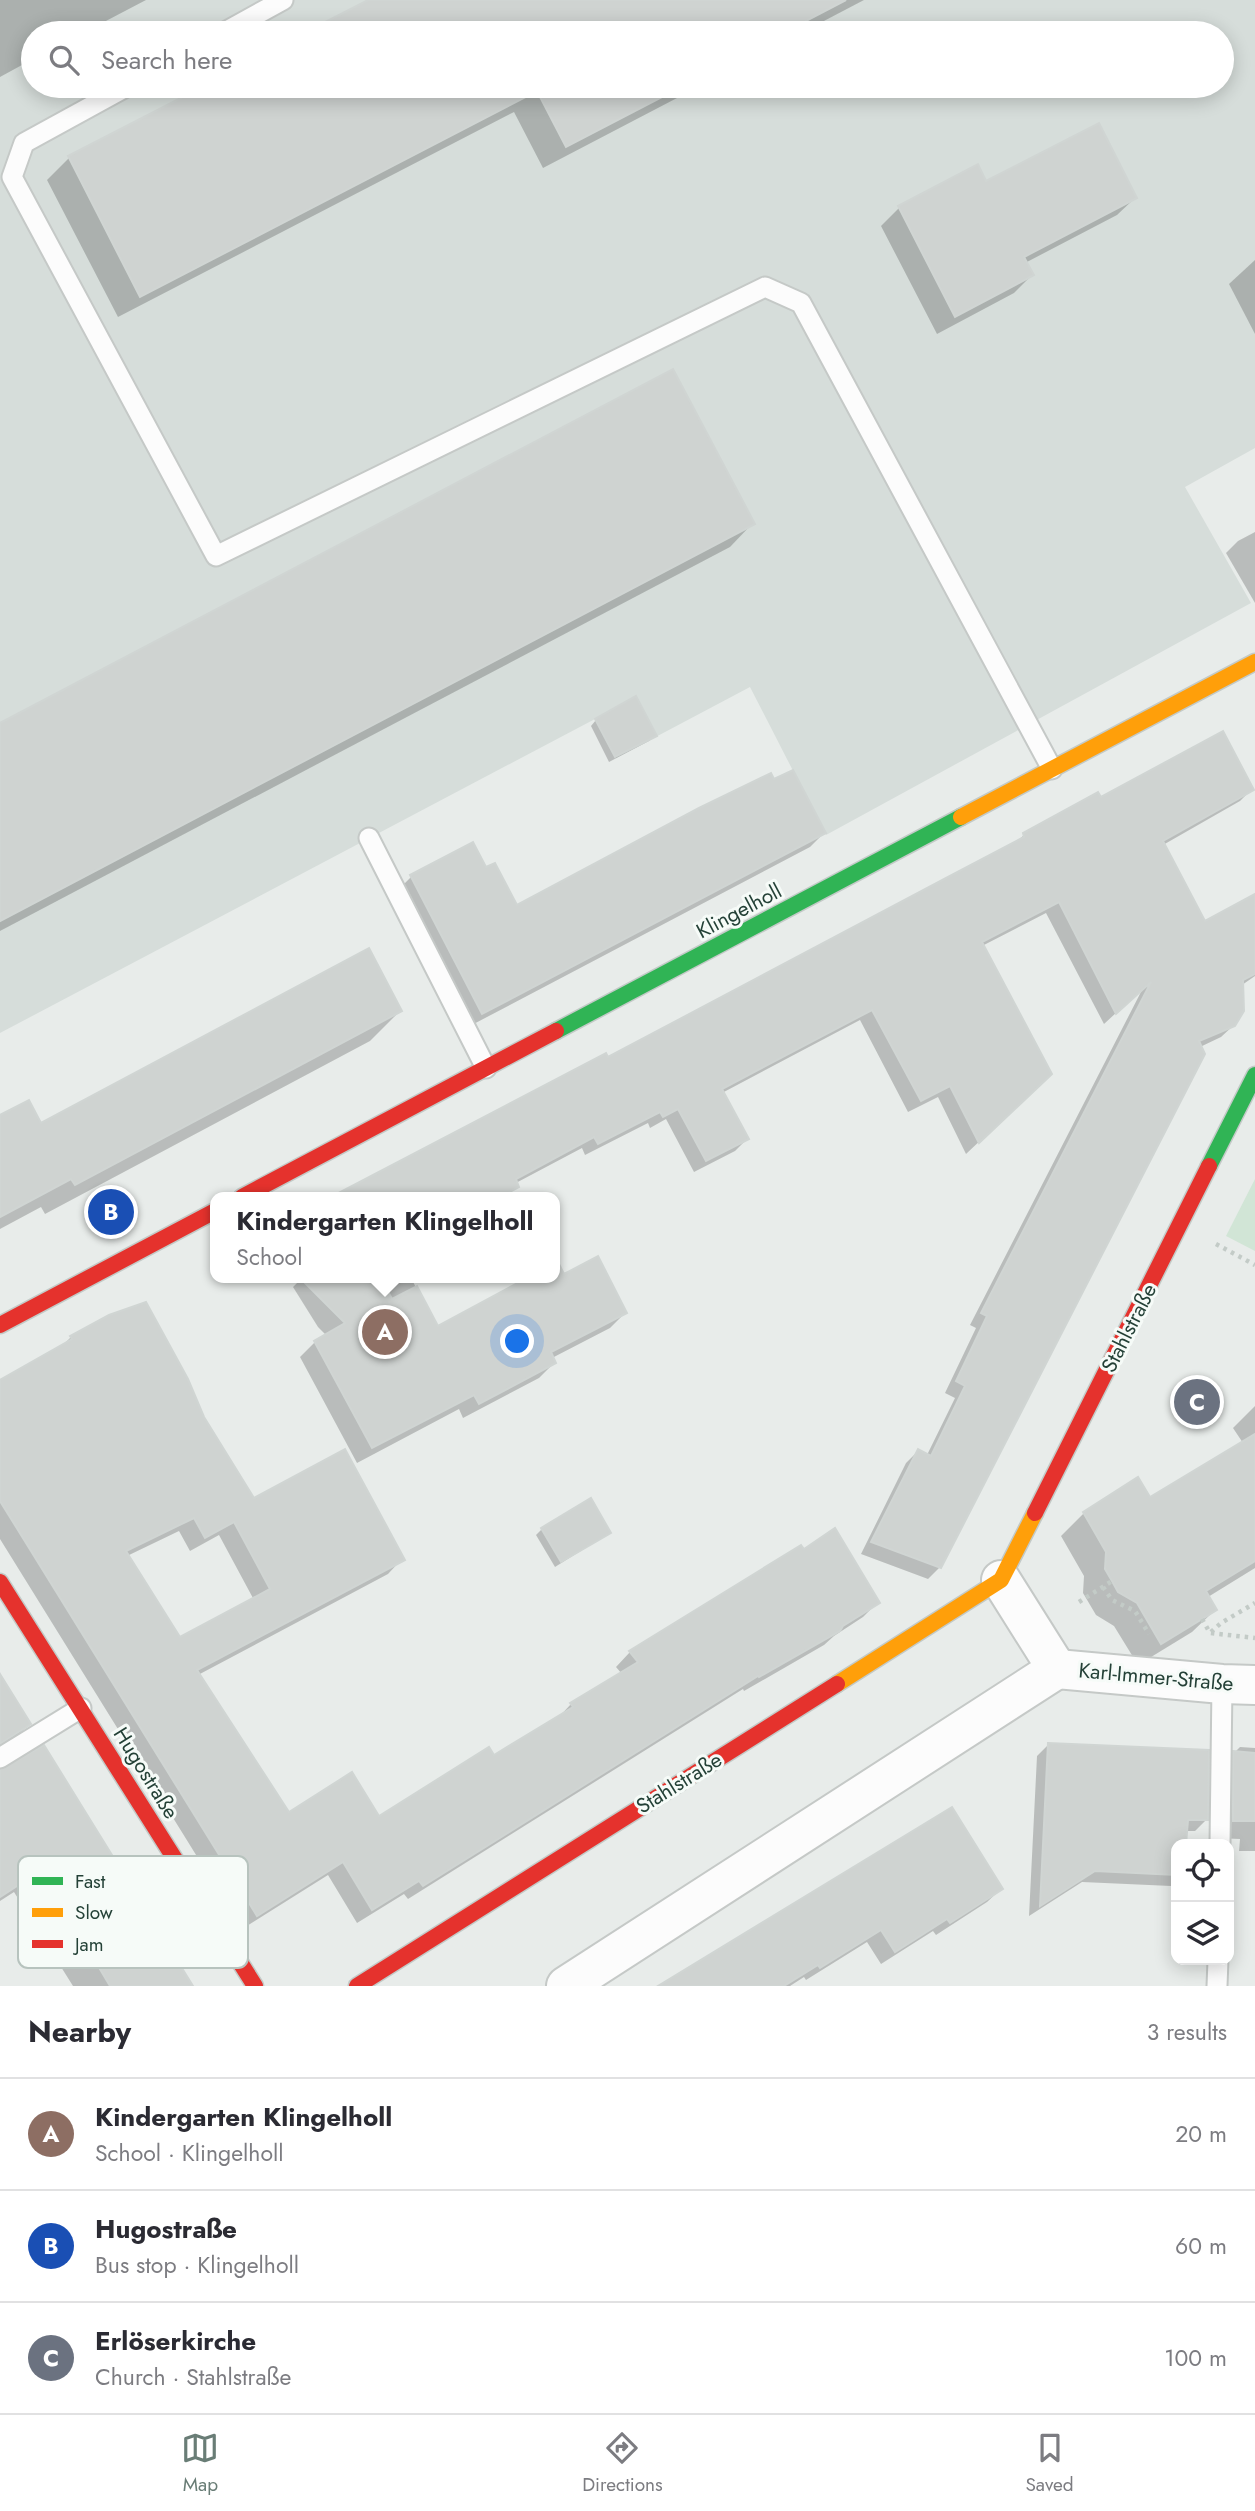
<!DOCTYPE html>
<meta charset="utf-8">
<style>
body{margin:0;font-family:Jost,sans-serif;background:#f2f2f3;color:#2b2b33}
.controls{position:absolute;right:21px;bottom:21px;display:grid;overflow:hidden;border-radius:14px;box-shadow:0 4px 18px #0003}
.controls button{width:63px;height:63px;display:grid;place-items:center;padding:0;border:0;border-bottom:2px solid #e1e1e2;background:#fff;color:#2b2b33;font:35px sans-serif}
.you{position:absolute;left:518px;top:1342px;width:24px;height:24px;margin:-18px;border:5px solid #fff;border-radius:50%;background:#1a73e8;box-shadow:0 0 0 10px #1a73e833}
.badge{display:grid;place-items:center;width:46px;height:46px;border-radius:50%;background:#697d76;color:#fff;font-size:23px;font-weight:700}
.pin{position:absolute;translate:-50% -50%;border:4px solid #fff;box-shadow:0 2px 7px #0006}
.popup{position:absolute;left:210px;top:1192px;width:350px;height:91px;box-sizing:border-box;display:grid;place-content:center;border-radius:14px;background:#fff;filter:drop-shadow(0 2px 5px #0005);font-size:23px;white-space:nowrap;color:#7c7c81}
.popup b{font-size:26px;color:#2b2b33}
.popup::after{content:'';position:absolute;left:50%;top:100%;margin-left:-14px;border:14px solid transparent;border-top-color:#fff}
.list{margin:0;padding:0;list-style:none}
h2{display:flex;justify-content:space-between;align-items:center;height:91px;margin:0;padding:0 28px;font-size:30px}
h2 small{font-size:23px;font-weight:400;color:#7c7c81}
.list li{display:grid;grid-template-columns:46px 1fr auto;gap:21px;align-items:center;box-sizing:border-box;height:112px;padding:0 28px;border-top:2px solid #e1e1e2}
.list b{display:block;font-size:26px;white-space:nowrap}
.list p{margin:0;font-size:23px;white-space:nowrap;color:#7c7c81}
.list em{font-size:23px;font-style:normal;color:#7c7c81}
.icon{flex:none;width:38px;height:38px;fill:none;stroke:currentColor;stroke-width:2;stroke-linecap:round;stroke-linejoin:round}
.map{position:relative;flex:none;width:1255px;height:1986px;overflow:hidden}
.search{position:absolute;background:#fff;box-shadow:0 4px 18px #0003;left:21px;right:21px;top:21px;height:77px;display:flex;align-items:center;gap:18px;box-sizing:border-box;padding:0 24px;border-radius:38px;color:#7c7c81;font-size:26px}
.sheet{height:427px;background:#fff}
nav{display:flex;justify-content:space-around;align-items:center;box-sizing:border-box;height:98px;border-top:2px solid #e1e1e2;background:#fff;font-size:19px;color:#7c7c81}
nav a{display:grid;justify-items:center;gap:4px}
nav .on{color:#697d76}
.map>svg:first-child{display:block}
.built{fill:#d6ddda;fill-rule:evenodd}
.green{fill:#d1e5d6}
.shadow{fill:#0003;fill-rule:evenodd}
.building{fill:#cfd3d1;stroke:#d0d5d3;stroke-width:2;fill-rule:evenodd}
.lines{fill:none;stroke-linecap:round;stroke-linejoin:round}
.lane-casing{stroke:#c5c9c7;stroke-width:23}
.street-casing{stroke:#c5c9c7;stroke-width:42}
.fast-casing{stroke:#c3cac7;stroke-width:19}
.slow-casing{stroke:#c3cac7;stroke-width:19}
.jam-casing{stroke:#c3cac7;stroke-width:19}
.path{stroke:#c3cbc7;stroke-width:4.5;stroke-dasharray:3.5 5;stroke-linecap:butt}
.lane{stroke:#fcfcfc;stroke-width:19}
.street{stroke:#fcfcfc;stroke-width:38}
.fast{stroke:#30b455;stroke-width:16}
.slow{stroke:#ff9f0a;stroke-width:16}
.jam{stroke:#e5322d;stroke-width:16}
.labels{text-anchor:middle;stroke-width:6;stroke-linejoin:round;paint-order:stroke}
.street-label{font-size:21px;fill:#244137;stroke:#f6fbf8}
.key{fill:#f6fbf8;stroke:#b7c3be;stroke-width:2}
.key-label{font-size:19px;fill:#244137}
</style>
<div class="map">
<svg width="1255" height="1986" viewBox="0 0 1255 1986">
<rect width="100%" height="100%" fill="#e8ecea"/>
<path class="built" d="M0,0H1255V448L1185,487L1251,603L826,835L750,687L616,758L595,719L0,1033ZM33,33H1222V86H33Z"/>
<polygon class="green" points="1255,1179 1255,1251 1226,1236"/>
<g class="shadow">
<polygon points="0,0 146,0 83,33 33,33 33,59 0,77"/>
<polygon points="372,0 864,0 801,33 308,33"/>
<polygon points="207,86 700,86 543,168 514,112 118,317 47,180 69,158"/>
<polygon points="986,184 1135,198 1117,215 1025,263 1032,275 1014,293 937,334 881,226 899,208"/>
<polygon points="1255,260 1255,334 1229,284"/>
<polygon points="752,524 730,547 0,931 0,725"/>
<polygon points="1255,532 1255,603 1226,553 1238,541"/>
<polygon points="596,720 655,736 649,741 609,762 591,726"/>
<polygon points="1252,789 1240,801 1163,845 1204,923 1255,919 1255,976 1242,985 1234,1025 1221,1037 1200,1047 940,1567 928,1579 861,1554 906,1463 918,1451 927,1455 955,1398 945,1393 976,1328 970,1325 1143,988 1104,1024 1046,913 982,946 1038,1086 966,1154 938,1097 908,1112 860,1020 722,1093 747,1139 735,1151 694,1172 666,1119 650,1128 648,1123 585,1155 582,1148 514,1184 499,1197 354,1197 352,1194 1014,844 1024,835 1100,800"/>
<polygon points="824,833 810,847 468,1027 397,891 411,877 472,844 486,870 517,907"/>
<polygon points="400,1011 370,1041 45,1214 41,1207 0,1229 0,1117 41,1125"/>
<polygon points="558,1266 564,1277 625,1313 610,1328 552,1358 554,1363 539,1378 463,1418 459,1409 357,1463 300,1357 315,1342 327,1336 318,1327 293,1287 302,1278 411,1278 438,1329 535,1278 555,1278 555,1268"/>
<path d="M71,1337L203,1418L254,1500L402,1559L388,1574L198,1675L288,1814L379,1818L494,1758L558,1718L571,1704L622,1674L616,1667L630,1652L877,1603L863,1617L834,1636L824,1645L744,1691L743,1689L408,1899L404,1894L357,1923L328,1875L242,1929L0,1539V1382L62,1346ZM179,1531L190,1551L219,1535L254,1600L179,1639L127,1556Z"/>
<polygon points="1255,1406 1255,1568 1208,1597 1215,1610 1192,1632 1138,1665 1114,1626 1096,1615 1083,1593 1084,1576 1061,1536 1084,1513 1149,1500 1243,1443 1233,1428"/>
<polygon points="542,1529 609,1533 555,1567 536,1535"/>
<polygon points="0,1677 29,1724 12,1741 0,1748"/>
<polygon points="1049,1744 1206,1820 1195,1831 1185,1831 1185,1844 1176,1844 1176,1881 1171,1886 1082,1882 1029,1916 1037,1756"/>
<polygon points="1240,1747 1255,1748 1255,1851 1239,1851 1240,1839 1215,1838 1216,1771"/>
<polygon points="0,1771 191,1986 73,1986 14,1892 0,1901"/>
<polygon points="1001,1889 987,1902 936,1935 933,1931 881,1964 867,1942 806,1980 804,1977 790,1986 662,1986"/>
</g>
<g class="building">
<polygon points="368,0 846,0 783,33 304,33"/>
<polygon points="204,86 683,86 566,147 537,91 140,297 68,156"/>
<polygon points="1099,123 1137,198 1024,257 1034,275 955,317 898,206 978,164 986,181"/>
<polygon points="673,369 755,524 0,921 0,723"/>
<polygon points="636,696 657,736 615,757 595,719"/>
<polygon points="1223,731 1254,790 1163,841 1205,921 1255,894 1255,974 1243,980 1244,1011 1235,1026 1199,1041 1205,1054 941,1568 871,1542 918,1449 931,1456 965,1386 956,1381 987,1316 981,1313 1151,982 1116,1014 1059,902 982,942 1052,1074 979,1143 950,1086 921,1101 872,1010 722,1089 749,1139 706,1161 678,1109 663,1117 660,1112 598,1144 594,1137 516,1179 519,1187 500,1197 331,1197 606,1053 608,1057 948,877 1024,837 1023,833 1098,792 1101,797"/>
<polygon points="793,770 826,833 482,1014 410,875 473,842 486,867 495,863 517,905 699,808 771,773 774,779"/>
<polygon points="369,948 402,1011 75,1185 71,1179 0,1217 0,1115 29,1100 41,1123"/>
<polygon points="598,1256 627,1313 551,1352 556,1363 479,1404 474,1395 372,1448 314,1341 345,1323 300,1278 381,1278 392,1299 417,1286 438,1326 527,1278 555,1278 555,1266 559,1264 564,1274"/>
<path d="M146,1302L188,1379L204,1417L254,1498L345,1449L405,1560L197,1670L289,1812L352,1772L379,1816L489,1747L494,1755L573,1707L570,1703L638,1662L629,1651L801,1545L804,1549L835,1528L880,1603L843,1626L840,1631L759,1677L758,1676L423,1886L419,1881L372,1910L343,1862L257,1916L0,1501V1380L72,1339L70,1336L109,1315ZM194,1518L205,1538L234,1522L270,1589L180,1637L126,1551Z"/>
<polygon points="1255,1434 1255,1561 1206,1591 1217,1610 1161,1644 1137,1603 1118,1592 1112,1581 1105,1569 1106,1552 1083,1512 1138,1477 1150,1497"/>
<polygon points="591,1498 611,1533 561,1562 541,1528"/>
<polygon points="0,1674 31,1724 0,1744"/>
<polygon points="1048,1743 1209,1750 1208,1820 1188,1820 1186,1844 1176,1844 1176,1875 1095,1871 1040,1906"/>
<polygon points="44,1745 86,1813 193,1986 110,1986 91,1954 83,1959 31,1877 0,1897 0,1770"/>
<polygon points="1233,1751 1255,1753 1255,1821 1233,1821"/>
<polygon points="952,1807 1003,1889 950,1923 947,1919 895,1952 881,1930 820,1968 818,1965 784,1986 658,1986"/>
</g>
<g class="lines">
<defs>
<g id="lane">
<polyline points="223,33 283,0"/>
<polyline points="128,86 24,143 12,177 216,556 765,287 801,303 1052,769"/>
<polyline points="369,838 486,1068"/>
<polyline points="0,1758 81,1708"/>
<polyline points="1220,1844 1222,1684"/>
<polyline points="1217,1986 1218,1960"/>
</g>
<g id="street">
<polyline points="1001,1580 1057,1669"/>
<polyline points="1057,1669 1222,1684 1255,1685"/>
<polyline points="566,1986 1057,1669"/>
</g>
<g id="fast">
<polyline points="556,1031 961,817"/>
<polyline points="1209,1166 1255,1075"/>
</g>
<g id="slow">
<polyline points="961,817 1255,662"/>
<polyline points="837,1684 1001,1580 1035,1513"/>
</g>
<g id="jam">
<polyline points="242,1197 556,1031"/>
<polyline points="0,1325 215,1211"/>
<polyline points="1035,1513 1209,1166"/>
<polyline points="0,1582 255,1986"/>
<polyline points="357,1986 837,1684"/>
</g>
</defs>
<use href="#lane" class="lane-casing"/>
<use href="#street" class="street-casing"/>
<use href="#fast" class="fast-casing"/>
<use href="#slow" class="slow-casing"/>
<use href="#jam" class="jam-casing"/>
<g class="path">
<polyline points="1216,1244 1255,1265"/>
<polyline points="1103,1587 1112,1600 1135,1611 1149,1634"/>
<polyline points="1079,1602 1112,1581"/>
<polyline points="1202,1619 1210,1633 1255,1638"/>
<polyline points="1211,1632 1221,1623 1255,1603"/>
</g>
<use href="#lane" class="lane"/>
<use href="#street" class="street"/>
<use href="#fast" class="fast"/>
<use href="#slow" class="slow"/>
<use href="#jam" class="jam"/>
</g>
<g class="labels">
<g class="street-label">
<text transform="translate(739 911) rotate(-28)" y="7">Klingelholl</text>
<text transform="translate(1129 1328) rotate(-63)" y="7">Stahlstraße</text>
<text transform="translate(1156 1677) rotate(5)" y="7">Karl-Immer-Straße</text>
<text transform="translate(146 1773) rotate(58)" y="7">Hugostraße</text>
<text transform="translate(679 1783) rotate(-32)" y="7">Stahlstraße</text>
</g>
</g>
<rect x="18" y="1856" width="230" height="112" rx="10" class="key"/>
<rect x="32" y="1877" width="31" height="8" fill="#30b455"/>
<rect x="32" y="1908" width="31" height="9" fill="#ff9f0a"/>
<rect x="32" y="1940" width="31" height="8" fill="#e5322d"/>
<g class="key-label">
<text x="75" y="1888">Fast</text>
<text x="75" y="1919">Slow</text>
<text x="75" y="1951">Jam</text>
</g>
</svg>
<div class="controls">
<button><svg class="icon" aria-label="locate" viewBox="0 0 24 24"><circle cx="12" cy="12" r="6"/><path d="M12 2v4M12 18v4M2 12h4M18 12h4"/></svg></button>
<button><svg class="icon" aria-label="layers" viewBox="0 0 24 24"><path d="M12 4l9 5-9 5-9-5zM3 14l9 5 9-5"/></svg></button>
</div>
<div class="you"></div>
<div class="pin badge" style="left:385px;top:1332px;background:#8d6e63">A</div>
<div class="popup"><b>Kindergarten Klingelholl</b>School</div>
<div class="pin badge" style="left:111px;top:1212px;background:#1a4fb4">B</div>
<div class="pin badge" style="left:1197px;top:1402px;background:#6b7280">C</div>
<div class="search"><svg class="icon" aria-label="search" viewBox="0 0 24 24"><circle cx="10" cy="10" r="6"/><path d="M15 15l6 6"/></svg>Search here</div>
</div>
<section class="sheet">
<h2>Nearby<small>3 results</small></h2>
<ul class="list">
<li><span class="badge" style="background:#8d6e63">A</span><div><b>Kindergarten Klingelholl</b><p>School · Klingelholl</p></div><em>20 m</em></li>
<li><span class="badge" style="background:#1a4fb4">B</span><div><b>Hugostraße</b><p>Bus stop · Klingelholl</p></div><em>60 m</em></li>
<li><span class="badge" style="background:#6b7280">C</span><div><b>Erlöserkirche</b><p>Church · Stahlstraße</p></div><em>100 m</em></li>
</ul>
</section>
<nav>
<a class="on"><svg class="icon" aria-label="map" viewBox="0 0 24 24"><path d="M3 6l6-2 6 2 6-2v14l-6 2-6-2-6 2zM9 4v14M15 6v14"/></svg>Map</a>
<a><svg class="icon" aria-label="directions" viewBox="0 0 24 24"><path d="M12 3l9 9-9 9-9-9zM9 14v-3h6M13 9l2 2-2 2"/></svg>Directions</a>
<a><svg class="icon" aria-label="saved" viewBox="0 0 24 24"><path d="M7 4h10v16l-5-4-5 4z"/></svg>Saved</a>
</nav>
